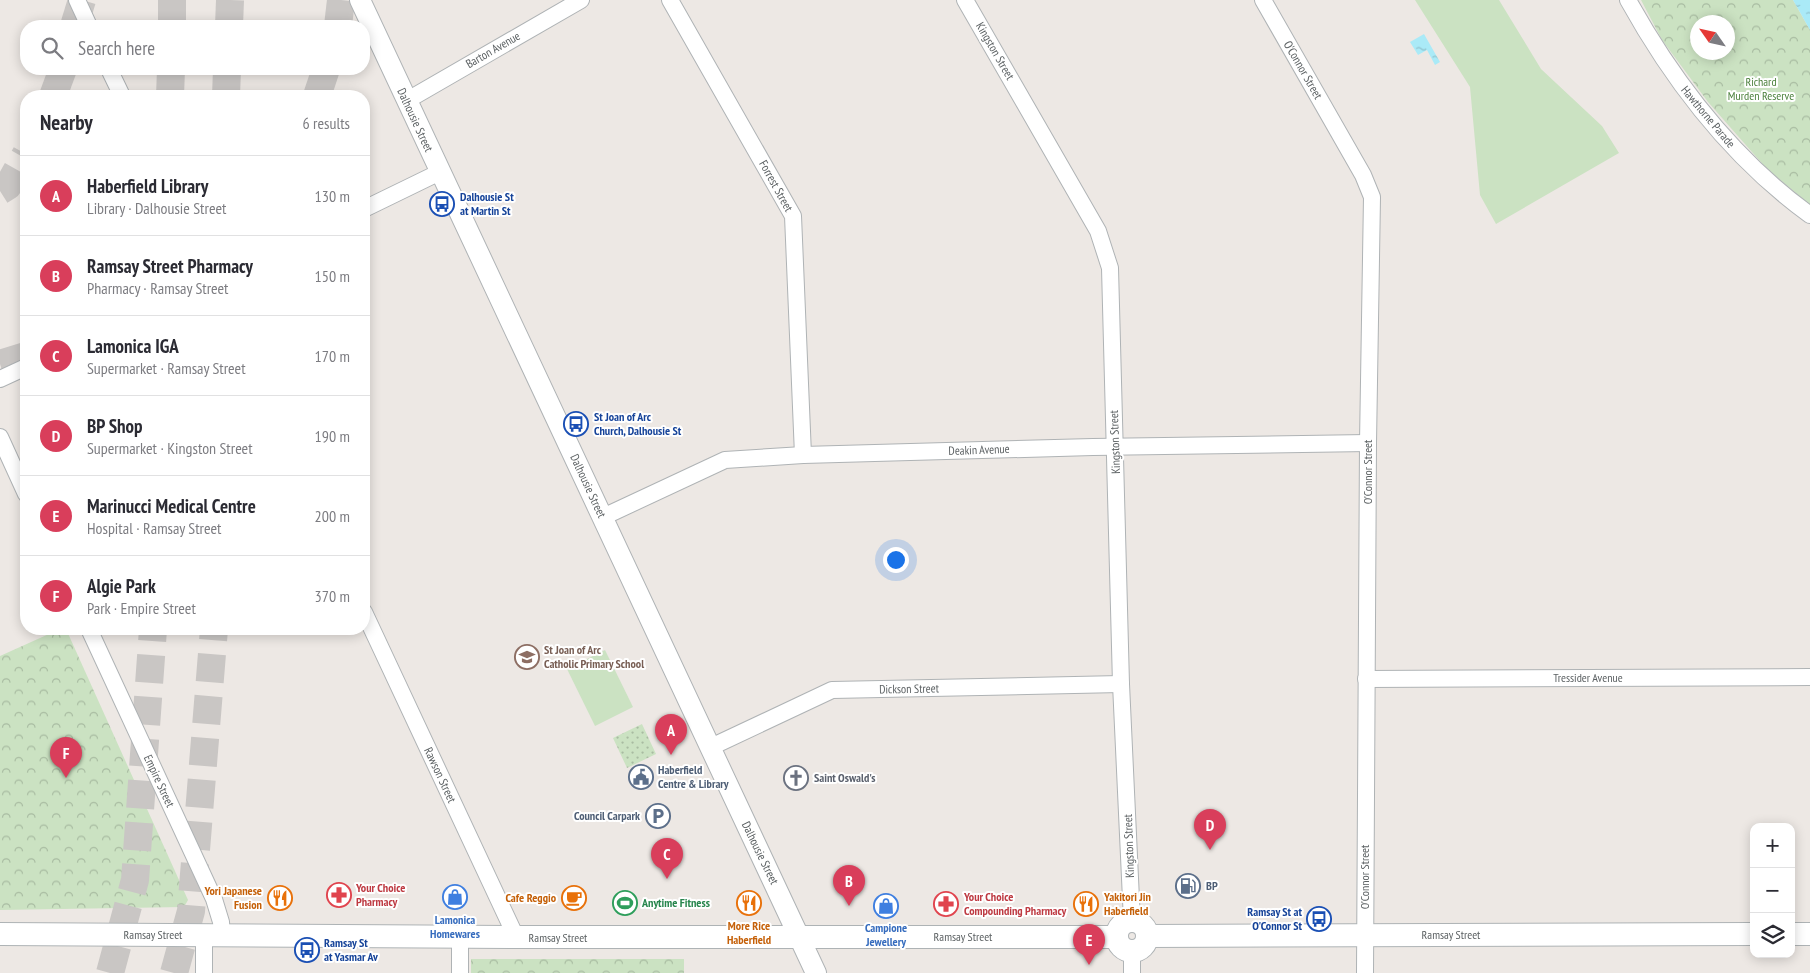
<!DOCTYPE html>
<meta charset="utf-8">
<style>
body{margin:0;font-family:"PT Sans Narrow",sans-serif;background:#f2f2f3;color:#2b2b33}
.controls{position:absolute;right:15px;bottom:15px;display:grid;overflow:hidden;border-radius:10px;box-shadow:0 2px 12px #0003}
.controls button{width:45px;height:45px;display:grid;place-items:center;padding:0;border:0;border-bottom:1px solid #e1e1e2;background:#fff;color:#2b2b33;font:25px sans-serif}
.compass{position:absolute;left:1690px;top:15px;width:45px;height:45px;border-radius:50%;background:#fff;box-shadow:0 2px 12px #0003;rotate:304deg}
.you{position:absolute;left:895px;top:559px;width:18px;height:18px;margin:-12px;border:4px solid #fff;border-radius:50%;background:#1a73e8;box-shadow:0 0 0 8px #1a73e833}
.badge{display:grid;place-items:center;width:32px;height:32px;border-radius:50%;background:#d93e5b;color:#fff;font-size:16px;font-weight:700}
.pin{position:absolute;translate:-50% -41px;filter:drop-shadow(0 1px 2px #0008)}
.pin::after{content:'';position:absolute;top:26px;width:18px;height:15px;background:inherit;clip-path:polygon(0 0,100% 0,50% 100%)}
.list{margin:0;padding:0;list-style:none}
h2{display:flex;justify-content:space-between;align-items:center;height:65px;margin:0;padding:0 20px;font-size:21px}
h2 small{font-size:16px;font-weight:400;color:#7c7c81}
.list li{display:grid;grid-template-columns:32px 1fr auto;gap:15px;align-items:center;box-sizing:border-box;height:80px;padding:0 20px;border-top:1px solid #e1e1e2}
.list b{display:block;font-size:19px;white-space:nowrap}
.list p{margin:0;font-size:16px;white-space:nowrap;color:#7c7c81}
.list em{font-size:16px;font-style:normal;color:#7c7c81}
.icon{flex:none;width:28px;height:28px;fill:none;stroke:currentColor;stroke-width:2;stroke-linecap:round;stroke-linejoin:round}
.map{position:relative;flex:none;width:1810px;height:973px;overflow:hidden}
.search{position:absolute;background:#fff;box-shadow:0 2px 12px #0003;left:20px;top:20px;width:350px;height:55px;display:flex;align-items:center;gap:12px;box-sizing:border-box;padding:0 18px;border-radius:20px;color:#7c7c81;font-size:19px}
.panel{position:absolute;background:#fff;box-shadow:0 2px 12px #0003;left:20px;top:90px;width:350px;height:545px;border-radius:20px}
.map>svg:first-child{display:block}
.park{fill:url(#park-crowns);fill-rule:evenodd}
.garden{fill:url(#garden-dots)}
.pitch{fill:#cbe2c2}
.water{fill:url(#water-ripples)}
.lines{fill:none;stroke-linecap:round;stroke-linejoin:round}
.motorway-tunnel{stroke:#c9c6c4;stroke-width:28;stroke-dasharray:28 14;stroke-linecap:butt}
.minor-casing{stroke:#afb3b5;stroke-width:18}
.tertiary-casing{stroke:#afb3b5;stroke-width:22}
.secondary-casing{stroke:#aeb3b5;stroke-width:24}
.minor{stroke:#fff;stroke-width:16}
.tertiary{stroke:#fff;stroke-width:20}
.secondary{stroke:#fff;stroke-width:22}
.labels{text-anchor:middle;stroke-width:4;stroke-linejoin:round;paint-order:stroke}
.street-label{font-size:12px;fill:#5c6163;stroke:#fff}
.park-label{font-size:12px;fill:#4c813d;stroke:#fff}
.transit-label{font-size:12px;font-weight:bold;fill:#164399;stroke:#fff;text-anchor:start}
.education-label{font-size:12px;font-weight:bold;fill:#785e54;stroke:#fff;text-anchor:start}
.service-label{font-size:12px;font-weight:bold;fill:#4e5e75;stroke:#fff;text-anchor:start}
.worship-label{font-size:12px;font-weight:bold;fill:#5b616d;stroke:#fff;text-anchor:start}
.health-label{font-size:12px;font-weight:bold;fill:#be3a42;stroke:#fff;text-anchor:start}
.food-label{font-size:12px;font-weight:bold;fill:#c56008;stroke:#fff;text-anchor:end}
.leisure-label{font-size:12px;font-weight:bold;fill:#27864d;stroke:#fff;text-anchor:start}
.shop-label{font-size:12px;font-weight:bold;fill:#366cbe;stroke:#fff}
</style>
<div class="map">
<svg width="1810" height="973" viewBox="0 0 1810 973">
<defs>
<pattern id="park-crowns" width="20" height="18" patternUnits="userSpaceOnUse" patternTransform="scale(1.25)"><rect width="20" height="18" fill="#cbe2c2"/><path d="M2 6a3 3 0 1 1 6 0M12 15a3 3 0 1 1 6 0" fill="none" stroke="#a8bba1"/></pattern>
<pattern id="garden-dots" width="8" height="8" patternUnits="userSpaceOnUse" patternTransform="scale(1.25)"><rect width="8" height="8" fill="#cbe2c2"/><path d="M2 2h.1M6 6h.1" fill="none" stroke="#a8bba1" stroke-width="1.8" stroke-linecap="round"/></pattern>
<pattern id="water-ripples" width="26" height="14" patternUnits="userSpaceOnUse" patternTransform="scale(1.25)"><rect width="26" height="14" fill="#aaeaf7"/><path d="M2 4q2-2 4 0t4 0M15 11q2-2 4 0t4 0" fill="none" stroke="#8ec1cc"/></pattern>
</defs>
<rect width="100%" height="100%" fill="#ede8e4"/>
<g class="park">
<path d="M1641,0H1793L1810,30V205L1766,168L1708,102L1662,40ZM1698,22H1728V52H1698Z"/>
<polygon points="60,629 66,629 188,900 184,907 0,910 0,656"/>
<rect x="471" y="959" width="213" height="14"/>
</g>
<polygon class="garden" points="642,724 656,754 627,768 613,738"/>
<g class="pitch">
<polygon points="1415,0 1499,0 1541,69 1602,126 1619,153 1496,224 1480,195 1470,87"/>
<polygon points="605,650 633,707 595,726 567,669"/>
</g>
<g class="water">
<polygon points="1793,0 1810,0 1810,30"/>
<polygon points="1424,34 1440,62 1435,65 1427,50 1418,55 1410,42"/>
</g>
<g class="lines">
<g class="motorway-tunnel">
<polyline points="74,26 82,0"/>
<polyline points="172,26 172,0"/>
<polyline points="229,26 230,0"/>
<polyline points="338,26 341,0"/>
<polyline points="53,96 63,69"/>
<polyline points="170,96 171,69"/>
<polyline points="226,96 227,69"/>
<polyline points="317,96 326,69"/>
<polyline points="0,191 8,186 26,154"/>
<polyline points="0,364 26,356"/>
<polyline points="110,973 135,880 153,629"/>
<polyline points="174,973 191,911 214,629"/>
</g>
<defs>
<g id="minor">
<polyline points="77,0 89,26"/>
<polyline points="670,0 793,216 803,455"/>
<polyline points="965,0 1098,231 1110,268 1121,684 1132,921"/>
<polyline points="1263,0 1363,175 1372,197 1368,443 1365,973"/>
<path d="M1628,0C1674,83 1733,159 1810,215"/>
<polyline points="109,69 122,96"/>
<polyline points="406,101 581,0"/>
<polyline points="364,209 440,172"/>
<polyline points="0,379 26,367"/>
<polyline points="0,437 26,494"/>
<polyline points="603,517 725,460 803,455 1093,447 1368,443"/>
<polyline points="364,612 516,937"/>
<polyline points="89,629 214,899 221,922 222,935"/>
<polyline points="1366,679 1810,677"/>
<polyline points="711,747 832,690 1121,684"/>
<polyline points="204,973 204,935"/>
<polyline points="460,973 460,937"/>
<polyline points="1132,973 1132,952"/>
</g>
<polyline id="tertiary" points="360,0 816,973"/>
<g id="secondary">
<circle cx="1132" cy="936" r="15"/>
<polyline points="0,934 516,937 1116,937"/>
<polyline points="1791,934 1810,934"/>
<polyline points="1147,936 1754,934"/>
</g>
</defs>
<use href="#minor" class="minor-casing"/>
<use href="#tertiary" class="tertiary-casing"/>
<use href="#secondary" class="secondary-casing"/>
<use href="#minor" class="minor"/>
<use href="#tertiary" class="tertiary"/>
<use href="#secondary" class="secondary"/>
</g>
<defs>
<symbol id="bus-ring" viewBox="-11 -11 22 22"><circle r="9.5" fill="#fff" stroke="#1a4fb4" stroke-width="1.5"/><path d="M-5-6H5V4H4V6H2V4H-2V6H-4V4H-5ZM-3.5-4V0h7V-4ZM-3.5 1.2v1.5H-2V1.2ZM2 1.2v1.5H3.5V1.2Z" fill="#1a4fb4"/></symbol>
<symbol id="school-ring" viewBox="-11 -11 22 22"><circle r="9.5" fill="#fff" stroke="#8d6e63" stroke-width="1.5"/><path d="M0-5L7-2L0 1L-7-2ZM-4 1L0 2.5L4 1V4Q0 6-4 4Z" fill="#8d6e63"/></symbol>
<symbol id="civic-ring" viewBox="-11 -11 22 22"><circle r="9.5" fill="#fff" stroke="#5c6f8a" stroke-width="1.5"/><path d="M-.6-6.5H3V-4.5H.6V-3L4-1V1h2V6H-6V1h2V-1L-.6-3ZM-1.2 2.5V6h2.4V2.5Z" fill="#5c6f8a"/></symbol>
<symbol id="church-ring" viewBox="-11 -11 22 22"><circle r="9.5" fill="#fff" stroke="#6b7280" stroke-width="1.5"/><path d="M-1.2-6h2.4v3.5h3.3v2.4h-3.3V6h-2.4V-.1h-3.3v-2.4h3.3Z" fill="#6b7280"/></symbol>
<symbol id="parking-ring" viewBox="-11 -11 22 22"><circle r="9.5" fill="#fff" stroke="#5c6f8a" stroke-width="1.5"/><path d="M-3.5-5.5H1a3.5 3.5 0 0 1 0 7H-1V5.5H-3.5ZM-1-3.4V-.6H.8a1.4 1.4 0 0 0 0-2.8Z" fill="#5c6f8a"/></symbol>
<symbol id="fuel-ring" viewBox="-11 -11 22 22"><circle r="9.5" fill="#fff" stroke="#5c6f8a" stroke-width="1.5"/><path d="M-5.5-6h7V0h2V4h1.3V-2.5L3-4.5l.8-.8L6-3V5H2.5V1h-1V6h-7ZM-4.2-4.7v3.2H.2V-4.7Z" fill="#5c6f8a"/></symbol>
<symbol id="pharmacy-ring" viewBox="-11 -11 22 22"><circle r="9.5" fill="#fff" stroke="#e0444e" stroke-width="1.5"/><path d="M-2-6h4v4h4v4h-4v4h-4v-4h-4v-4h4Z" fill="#e0444e"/></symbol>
<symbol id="shop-ring" viewBox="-11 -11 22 22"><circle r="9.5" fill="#fff" stroke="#3f7fe0" stroke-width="1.5"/><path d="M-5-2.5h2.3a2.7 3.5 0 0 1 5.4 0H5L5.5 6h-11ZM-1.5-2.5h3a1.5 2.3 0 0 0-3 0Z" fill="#3f7fe0"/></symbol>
<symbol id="restaurant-ring" viewBox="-11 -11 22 22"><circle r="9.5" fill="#fff" stroke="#e8710a" stroke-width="1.5"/><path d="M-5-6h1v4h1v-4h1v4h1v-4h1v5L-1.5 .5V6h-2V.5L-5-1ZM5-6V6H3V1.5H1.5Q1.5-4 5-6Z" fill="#e8710a"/></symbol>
<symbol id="cafe-ring" viewBox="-11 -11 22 22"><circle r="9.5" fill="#fff" stroke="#e8710a" stroke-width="1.5"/><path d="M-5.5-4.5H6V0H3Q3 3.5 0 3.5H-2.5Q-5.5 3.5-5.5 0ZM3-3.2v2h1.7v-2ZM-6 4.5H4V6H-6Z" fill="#e8710a"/></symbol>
<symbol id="stadium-ring" viewBox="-11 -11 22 22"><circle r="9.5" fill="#fff" stroke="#2e9e5b" stroke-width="1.5"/><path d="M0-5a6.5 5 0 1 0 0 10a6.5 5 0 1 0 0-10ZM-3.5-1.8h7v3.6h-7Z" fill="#2e9e5b"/></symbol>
</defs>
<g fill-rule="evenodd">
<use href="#bus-ring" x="428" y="190" width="28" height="28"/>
<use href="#bus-ring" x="562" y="410" width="28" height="28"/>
<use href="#school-ring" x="513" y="643" width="28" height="28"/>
<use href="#civic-ring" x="627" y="763" width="28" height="28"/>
<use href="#church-ring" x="782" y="764" width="28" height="28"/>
<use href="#parking-ring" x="644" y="802" width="28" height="28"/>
<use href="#fuel-ring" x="1174" y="872" width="28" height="28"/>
<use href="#pharmacy-ring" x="325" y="881" width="28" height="28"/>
<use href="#shop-ring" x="441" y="883" width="28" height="28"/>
<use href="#restaurant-ring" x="266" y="884" width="28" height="28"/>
<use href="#cafe-ring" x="560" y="884" width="28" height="28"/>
<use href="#stadium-ring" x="611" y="889" width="28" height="28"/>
<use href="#restaurant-ring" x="735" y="889" width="28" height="28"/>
<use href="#pharmacy-ring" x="932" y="890" width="28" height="28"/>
<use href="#restaurant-ring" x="1072" y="890" width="28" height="28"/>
<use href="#shop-ring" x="872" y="892" width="28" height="28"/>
<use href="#bus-ring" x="1305" y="905" width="28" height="28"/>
<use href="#bus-ring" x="293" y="936" width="28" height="28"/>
</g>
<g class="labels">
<g class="street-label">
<text transform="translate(493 50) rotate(-30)" y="4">Barton Avenue</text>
<text transform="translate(995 51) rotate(60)" y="4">Kingston Street</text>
<text transform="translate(1303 70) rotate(60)" y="4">O'Connor Street</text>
<text transform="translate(1708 117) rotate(50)" y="4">Hawthorne Parade</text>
<text transform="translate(415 120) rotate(65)" y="4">Dalhousie Street</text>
<text transform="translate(776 186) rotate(61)" y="4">Forrest Street</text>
<text transform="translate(1115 442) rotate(-92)" y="4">Kingston Street</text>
<text transform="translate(979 450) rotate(-2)" y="4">Deakin Avenue</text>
<text transform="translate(1368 472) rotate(-90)" y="4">O'Connor Street</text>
<text transform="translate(588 486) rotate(65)" y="4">Dalhousie Street</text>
<text x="1588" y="682">Tressider Avenue</text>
<text transform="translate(909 689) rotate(-1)" y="4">Dickson Street</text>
<text transform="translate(440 775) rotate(65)" y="4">Rawson Street</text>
<text transform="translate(159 781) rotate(65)" y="4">Empire Street</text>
<text transform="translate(1129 846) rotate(-92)" y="4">Kingston Street</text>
<text transform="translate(760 853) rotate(64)" y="4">Dalhousie Street</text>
<text transform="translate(1365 877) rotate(-90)" y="4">O'Connor Street</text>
<text x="153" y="939">Ramsay Street</text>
<text x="1451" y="939">Ramsay Street</text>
<text x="963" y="941">Ramsay Street</text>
<text x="558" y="942">Ramsay Street</text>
</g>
<g class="park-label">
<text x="1761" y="86">Richard<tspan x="1761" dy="14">Murden Reserve</tspan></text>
</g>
<g class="transit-label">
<text x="460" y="201">Dalhousie St<tspan x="460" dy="14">at Martin St</tspan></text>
<text x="594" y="421">St Joan of Arc<tspan x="594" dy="14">Church, Dalhousie St</tspan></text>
<text x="1302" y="916" text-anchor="end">Ramsay St at<tspan x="1302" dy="14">O'Connor St</tspan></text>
<text x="324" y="947">Ramsay St<tspan x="324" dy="14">at Yasmar Av</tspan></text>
</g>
<g class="education-label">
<text x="544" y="654">St Joan of Arc<tspan x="544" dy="14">Catholic Primary School</tspan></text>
</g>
<g class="service-label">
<text x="658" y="774">Haberfield<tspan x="658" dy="14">Centre &amp; Library</tspan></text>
<text x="640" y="820" text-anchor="end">Council Carpark</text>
<text x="1206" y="890">BP</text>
</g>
<g class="worship-label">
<text x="814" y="782">Saint Oswald's</text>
</g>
<g class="health-label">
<text x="356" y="892">Your Choice<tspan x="356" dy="14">Pharmacy</tspan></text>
<text x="964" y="901">Your Choice<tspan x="964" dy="14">Compounding Pharmacy</tspan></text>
</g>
<g class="food-label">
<text x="262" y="895">Yori Japanese<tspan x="262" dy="14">Fusion</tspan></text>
<text x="1104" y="901" text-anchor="start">Yakitori Jin<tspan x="1104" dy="14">Haberfield</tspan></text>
<text x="556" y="902">Cafe Reggio</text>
<text x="749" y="930" text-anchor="middle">More Rice<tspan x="749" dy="14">Haberfield</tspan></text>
</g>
<g class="leisure-label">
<text x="642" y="907">Anytime Fitness</text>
</g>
<g class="shop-label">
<text x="455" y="924">Lamonica<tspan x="455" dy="14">Homewares</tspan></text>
<text x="886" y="932">Campione<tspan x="886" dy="14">Jewellery</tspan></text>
</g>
</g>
</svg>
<div class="controls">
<button>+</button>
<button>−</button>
<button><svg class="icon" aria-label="layers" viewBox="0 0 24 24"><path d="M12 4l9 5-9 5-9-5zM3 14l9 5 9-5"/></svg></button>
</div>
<svg class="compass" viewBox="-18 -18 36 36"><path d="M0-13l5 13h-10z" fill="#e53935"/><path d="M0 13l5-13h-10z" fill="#7c7c81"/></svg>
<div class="you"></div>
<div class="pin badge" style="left:671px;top:755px">A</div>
<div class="pin badge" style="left:849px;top:906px">B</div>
<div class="pin badge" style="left:667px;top:879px">C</div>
<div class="pin badge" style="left:1210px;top:850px">D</div>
<div class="pin badge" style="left:1089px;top:965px">E</div>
<div class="pin badge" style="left:66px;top:778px">F</div>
<div class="search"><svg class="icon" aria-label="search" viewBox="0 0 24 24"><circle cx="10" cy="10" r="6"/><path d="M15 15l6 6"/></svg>Search here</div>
<section class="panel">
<h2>Nearby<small>6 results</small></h2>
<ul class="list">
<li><span class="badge">A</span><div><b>Haberfield Library</b><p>Library · Dalhousie Street</p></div><em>130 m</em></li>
<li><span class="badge">B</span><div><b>Ramsay Street Pharmacy</b><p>Pharmacy · Ramsay Street</p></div><em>150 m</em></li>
<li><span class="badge">C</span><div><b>Lamonica IGA</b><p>Supermarket · Ramsay Street</p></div><em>170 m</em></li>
<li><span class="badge">D</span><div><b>BP Shop</b><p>Supermarket · Kingston Street</p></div><em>190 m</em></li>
<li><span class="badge">E</span><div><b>Marinucci Medical Centre</b><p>Hospital · Ramsay Street</p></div><em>200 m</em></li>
<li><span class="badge">F</span><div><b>Algie Park</b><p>Park · Empire Street</p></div><em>370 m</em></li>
</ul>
</section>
</div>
